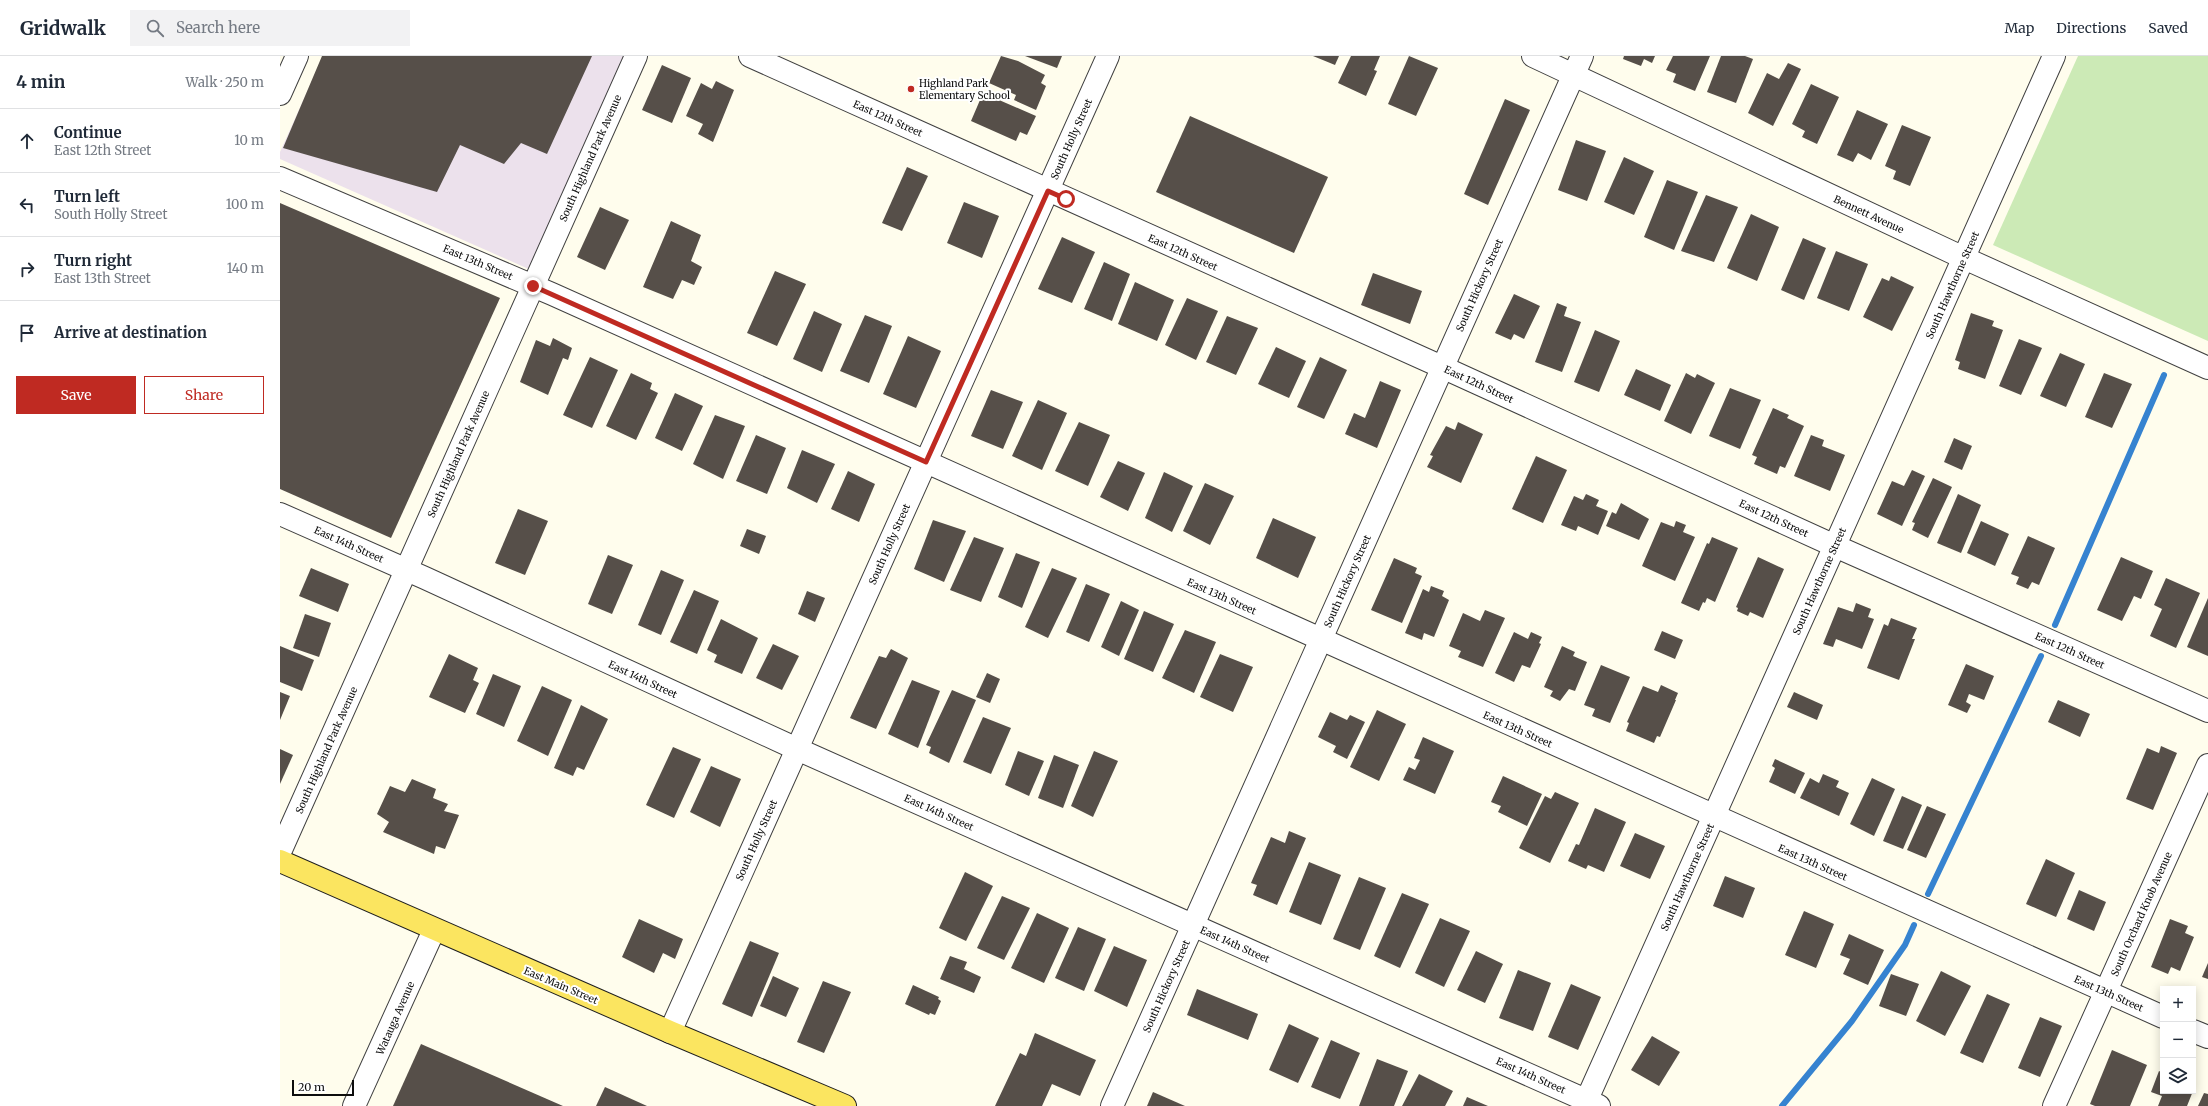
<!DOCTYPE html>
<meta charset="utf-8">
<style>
body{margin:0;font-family:Merriweather,serif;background:#f2f2f3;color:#1f2937}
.controls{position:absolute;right:12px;bottom:12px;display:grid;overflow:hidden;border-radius:0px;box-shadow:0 2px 10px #0003}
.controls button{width:36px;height:36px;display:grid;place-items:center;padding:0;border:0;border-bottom:1px solid #e0e1e3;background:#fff;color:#1f2937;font:20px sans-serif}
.scale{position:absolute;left:12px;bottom:10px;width:62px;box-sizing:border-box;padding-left:4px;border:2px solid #0d0d0d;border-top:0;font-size:11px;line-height:14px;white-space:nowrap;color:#0d0d0d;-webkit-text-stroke:3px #fff;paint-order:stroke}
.stop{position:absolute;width:12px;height:12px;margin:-9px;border:3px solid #bf2a22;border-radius:50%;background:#fff}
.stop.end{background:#bf2a22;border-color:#fff;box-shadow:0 1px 4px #0008}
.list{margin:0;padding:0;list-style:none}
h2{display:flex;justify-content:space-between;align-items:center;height:52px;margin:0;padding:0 16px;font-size:17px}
h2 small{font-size:13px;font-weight:400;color:#747a83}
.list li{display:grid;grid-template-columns:26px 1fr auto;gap:12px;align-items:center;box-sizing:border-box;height:64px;padding:0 16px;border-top:1px solid #e0e1e3}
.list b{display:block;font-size:15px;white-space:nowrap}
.list p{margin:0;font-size:13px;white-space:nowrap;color:#747a83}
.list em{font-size:13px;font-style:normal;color:#747a83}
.actions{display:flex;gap:8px;padding:12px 16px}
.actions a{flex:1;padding:9px 0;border:1px solid #bf2a22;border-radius:0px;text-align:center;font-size:14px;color:#bf2a22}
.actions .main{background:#bf2a22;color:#fff}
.icon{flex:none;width:22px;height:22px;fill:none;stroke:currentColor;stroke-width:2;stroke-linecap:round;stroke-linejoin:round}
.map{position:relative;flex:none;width:1928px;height:1050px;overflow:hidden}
header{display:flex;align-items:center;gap:24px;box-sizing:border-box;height:56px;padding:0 20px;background:#fff;border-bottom:1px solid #e0e1e3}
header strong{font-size:19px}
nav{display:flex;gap:22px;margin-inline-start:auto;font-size:14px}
.search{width:280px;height:36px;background:#f2f2f3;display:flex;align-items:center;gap:10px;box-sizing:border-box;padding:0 14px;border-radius:0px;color:#747a83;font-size:15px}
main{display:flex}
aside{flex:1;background:#fff}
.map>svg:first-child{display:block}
.industrial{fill:#ece1ec}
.green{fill:#cceab6}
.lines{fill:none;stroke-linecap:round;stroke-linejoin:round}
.stream{stroke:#3683d0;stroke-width:6}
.building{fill:#564f49}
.minor-casing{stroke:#404040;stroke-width:24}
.major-casing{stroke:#1e1e1e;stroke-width:24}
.minor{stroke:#fff;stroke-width:22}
.major{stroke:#fbe560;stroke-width:22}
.route{stroke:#bf2a22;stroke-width:5}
.poi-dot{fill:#bf2a22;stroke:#fff;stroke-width:1.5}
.labels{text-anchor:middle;stroke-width:4;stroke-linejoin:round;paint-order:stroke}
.poi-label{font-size:10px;fill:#0d0d0d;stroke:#fff;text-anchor:start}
.street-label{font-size:10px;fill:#0d0d0d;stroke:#fff}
</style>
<header>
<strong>Gridwalk</strong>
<div class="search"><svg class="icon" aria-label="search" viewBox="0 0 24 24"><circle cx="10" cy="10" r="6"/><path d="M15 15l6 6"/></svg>Search here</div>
<nav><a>Map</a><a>Directions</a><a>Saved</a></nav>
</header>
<main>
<aside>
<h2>4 min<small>Walk · 250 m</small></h2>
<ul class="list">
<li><svg class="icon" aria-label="ahead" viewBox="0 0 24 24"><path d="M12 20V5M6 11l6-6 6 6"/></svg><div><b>Continue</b><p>East 12th Street</p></div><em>10 m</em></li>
<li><svg class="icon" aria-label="left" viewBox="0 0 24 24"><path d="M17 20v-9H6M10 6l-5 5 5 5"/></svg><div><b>Turn left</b><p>South Holly Street</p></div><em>100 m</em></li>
<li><svg class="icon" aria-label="right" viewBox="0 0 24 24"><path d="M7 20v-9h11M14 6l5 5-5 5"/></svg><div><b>Turn right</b><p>East 13th Street</p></div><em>140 m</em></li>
<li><svg class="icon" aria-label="arrive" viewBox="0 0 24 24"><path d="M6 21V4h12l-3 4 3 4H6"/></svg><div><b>Arrive at destination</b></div></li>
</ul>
<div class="actions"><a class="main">Save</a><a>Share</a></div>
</aside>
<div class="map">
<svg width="1928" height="1050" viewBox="0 0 1928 1050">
<rect width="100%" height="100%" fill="#fffded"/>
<polygon class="industrial" points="43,0 346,0 251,214 0,103 0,96"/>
<polygon class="green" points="1798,0 1928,0 1928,285 1713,189"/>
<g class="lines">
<g class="stream">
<polyline points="1775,569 1884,319"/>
<polyline points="1648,838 1761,600"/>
<polyline points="1502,1050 1572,965 1625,889 1634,869"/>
</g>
</g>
<g class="building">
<polygon points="42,0 312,0 267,98 241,87 224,108 180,89 157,136 3,92"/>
<polygon points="721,0 738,5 765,19 761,27 766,30 756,54 734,44 736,39 709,27"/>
<polygon points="745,0 782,0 777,12"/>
<polygon points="1033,0 1059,0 1055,9"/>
<polygon points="1071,0 1100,0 1094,14 1097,15 1086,40 1058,27"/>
<polygon points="1129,0 1158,12 1136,60 1108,48"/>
<polygon points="1344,0 1375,0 1372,7 1364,3 1361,10 1343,3"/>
<polygon points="1393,0 1430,0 1415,35 1393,26 1396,18 1386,14"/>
<polygon points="1441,0 1465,0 1473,3 1456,47 1427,36"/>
<polygon points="1508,7 1521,13 1493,70 1468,57 1487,17 1499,23"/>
<polygon points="382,9 411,22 392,67 362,54"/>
<polygon points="436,25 454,34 433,86 418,78 423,68 406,60 421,27 432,33"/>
<polygon points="1531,28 1559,41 1537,88 1522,81 1525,75 1512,68"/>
<polygon points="703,37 756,60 747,79 740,76 736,85 691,65"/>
<polygon points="1225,43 1250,54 1208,149 1184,138"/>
<polygon points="1577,54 1608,68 1591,104 1578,97 1573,106 1557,99"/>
<polygon points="910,60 1048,121 1014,197 876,136"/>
<polygon points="1622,69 1651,81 1630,130 1613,123 1616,115 1605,110"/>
<polygon points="1296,84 1326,95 1307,145 1278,134"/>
<polygon points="1344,101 1374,115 1354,159 1324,146"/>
<polygon points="627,111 648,120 622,175 602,167"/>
<polygon points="1387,124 1418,136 1394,194 1364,181"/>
<polygon points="1426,139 1458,151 1434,206 1401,195"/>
<polygon points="684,146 719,160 702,202 667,187"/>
<polygon points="0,147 220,242 111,482 0,433"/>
<polygon points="320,151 349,164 325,214 297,201"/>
<polygon points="1471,158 1499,171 1477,225 1447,212"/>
<polygon points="391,165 421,179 411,205 422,211 414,229 402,224 393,243 363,231"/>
<polygon points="782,181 815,196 792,247 758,233"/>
<polygon points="1523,182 1546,192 1524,244 1501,234"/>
<polygon points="1556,195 1588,208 1569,255 1537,242"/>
<polygon points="824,206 850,218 832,265 804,253"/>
<polygon points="495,215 526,228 497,290 467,277"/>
<polygon points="1093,217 1142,235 1130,268 1081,249"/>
<polygon points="1611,220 1634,231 1612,275 1583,261 1602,222 1609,225"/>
<polygon points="855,226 894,244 877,285 838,268"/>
<polygon points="1234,238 1260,250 1244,283 1234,278 1231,284 1215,277"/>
<polygon points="907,242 938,255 916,304 885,289"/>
<polygon points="1277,247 1287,251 1284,260 1301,266 1282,316 1255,306"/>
<polygon points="534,255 562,268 542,316 513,303"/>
<polygon points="1691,257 1714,265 1712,270 1723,274 1705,323 1678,313 1680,306 1675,304"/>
<polygon points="585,259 612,270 589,327 560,315"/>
<polygon points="947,260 978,272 956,319 926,306"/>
<polygon points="1315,274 1340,285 1319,336 1294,326"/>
<polygon points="628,280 661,295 636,352 603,338"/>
<polygon points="273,282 292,292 288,304 283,302 268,339 240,326 256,284 270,290"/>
<polygon points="1739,283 1762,292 1741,339 1719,330"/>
<polygon points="996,291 1026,305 1009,342 978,328"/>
<polygon points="1780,297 1805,308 1786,351 1760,340"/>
<polygon points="310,301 338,314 312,372 283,359"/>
<polygon points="1040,301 1067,314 1044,363 1017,351"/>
<polygon points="1356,313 1391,329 1380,355 1344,339"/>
<polygon points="351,317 372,327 370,333 378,337 356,384 326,370"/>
<polygon points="1406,317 1415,322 1417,318 1435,327 1411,378 1384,365"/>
<polygon points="1824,317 1852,328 1832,372 1805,361"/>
<polygon points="1100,325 1121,334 1097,392 1065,378 1074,357 1085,362"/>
<polygon points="1450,332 1481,344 1460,393 1429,380"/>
<polygon points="711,334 743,346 723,393 691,380"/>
<polygon points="395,337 423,350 402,395 375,382"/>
<polygon points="758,344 787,357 762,414 732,400"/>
<polygon points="1493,352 1509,359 1507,362 1524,370 1505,412 1500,410 1497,418 1474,408 1477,401 1472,399"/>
<polygon points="435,359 465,370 443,423 413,408"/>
<polygon points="799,366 830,379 808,430 775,415"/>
<polygon points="1178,366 1203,378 1181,427 1147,411 1153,400 1150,399 1166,370 1175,374"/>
<polygon points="476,379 506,392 487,438 456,425"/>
<polygon points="1531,379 1544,384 1542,390 1565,399 1550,435 1514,420"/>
<polygon points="1674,382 1692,390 1682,414 1664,406"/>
<polygon points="522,394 555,408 537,447 507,432"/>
<polygon points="1256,400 1287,414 1263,467 1232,453"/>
<polygon points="838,405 865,417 848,455 820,441"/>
<polygon points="1632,414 1645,420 1622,470 1597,458 1612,425 1624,430"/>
<polygon points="568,415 595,428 579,466 551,453"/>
<polygon points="884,416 913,430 892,476 865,462"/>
<polygon points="1653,422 1672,431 1648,482 1632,474 1635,467 1632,466"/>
<polygon points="925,427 954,440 930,489 903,475"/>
<polygon points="1306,438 1319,444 1316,450 1328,455 1318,479 1298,470 1296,475 1281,469 1294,440 1303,444"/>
<polygon points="1678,438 1701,449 1681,497 1657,487"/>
<polygon points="1341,447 1369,463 1359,484 1326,470 1332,456 1336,458"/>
<polygon points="238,453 268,465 245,519 215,507"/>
<polygon points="993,462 1036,481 1018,522 976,502"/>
<polygon points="653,464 686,475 664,526 634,513"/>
<polygon points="1396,465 1406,469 1403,476 1415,481 1395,525 1362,510 1381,466 1394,471"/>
<polygon points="1701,465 1729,478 1715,510 1687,497"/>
<polygon points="467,473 486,480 479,498 460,490"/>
<polygon points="1748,480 1775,492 1759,529 1752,526 1748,533 1736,528 1739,521 1731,518"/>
<polygon points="694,481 724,492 701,546 670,534"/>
<polygon points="1432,481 1458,492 1435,546 1427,542 1425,547 1423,546 1419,555 1401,547 1427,487 1429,488"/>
<polygon points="736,497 760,506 742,552 718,541"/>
<polygon points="328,499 353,509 332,558 308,548"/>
<polygon points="1478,501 1504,513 1483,562 1470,556 1468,560 1457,555 1458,552 1456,551"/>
<polygon points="1841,501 1873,515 1861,543 1854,540 1842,565 1817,554"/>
<polygon points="1114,502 1137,512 1135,517 1142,520 1122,567 1091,554"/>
<polygon points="31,512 69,528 58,556 19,540"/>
<polygon points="772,512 797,522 768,582 745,571"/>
<polygon points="381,514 404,524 381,579 358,569"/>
<polygon points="1886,522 1920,537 1896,592 1870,580 1882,553 1874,549"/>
<polygon points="806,528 830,538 809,586 786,576"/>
<polygon points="1151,530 1164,535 1162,540 1169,544 1154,581 1144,577 1142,584 1125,577 1143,533 1149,536"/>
<polygon points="414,534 439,545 417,598 390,586"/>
<polygon points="527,535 545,542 535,566 518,558"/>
<polygon points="1928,542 1928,600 1907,591"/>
<polygon points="841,545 859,554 839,600 821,591"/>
<polygon points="1576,547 1591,553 1588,561 1594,563 1582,593 1556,583 1553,591 1543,588 1558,551 1573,556"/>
<polygon points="1205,554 1225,562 1203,611 1178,601 1181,595 1169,590 1183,557 1200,565"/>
<polygon points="864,555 894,568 873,616 844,603"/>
<polygon points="25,558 51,567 39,601 13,592"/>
<polygon points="1611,562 1637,572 1632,583 1635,583 1619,624 1587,612 1604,568 1608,570"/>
<polygon points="441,563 478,582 462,618 434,606 437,599 427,594"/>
<polygon points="905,574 936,586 914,637 882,622"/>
<polygon points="1382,575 1403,584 1395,603 1374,594"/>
<polygon points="1234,576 1248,583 1251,576 1262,581 1259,587 1261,588 1250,612 1242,609 1234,626 1215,617"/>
<polygon points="493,588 519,600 502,634 476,622"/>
<polygon points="0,590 34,604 22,635 0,626"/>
<polygon points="1282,590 1295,596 1293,600 1307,606 1295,635 1289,633 1280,645 1270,640 1273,635 1264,631"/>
<polygon points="611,593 628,602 596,673 570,662 599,600 606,602"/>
<polygon points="169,598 198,612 193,624 199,627 185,657 149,641"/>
<polygon points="940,598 973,611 953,656 920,641"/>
<polygon points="1686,608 1714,620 1704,644 1689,638 1686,646 1691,649 1687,657 1668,649"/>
<polygon points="1321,609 1350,621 1330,667 1312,660 1315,653 1304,649"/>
<polygon points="707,617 720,623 710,647 696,641"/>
<polygon points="213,618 241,630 224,671 196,658"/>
<polygon points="632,624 660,635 638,692 608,678"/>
<polygon points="1381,629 1398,637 1395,644 1396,644 1380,681 1377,680 1374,687 1346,675 1349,667 1347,666 1363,630 1378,636"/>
<polygon points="262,630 292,644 268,700 237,685"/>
<polygon points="672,634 696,644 669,707 649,697 651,691 646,689"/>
<polygon points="0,636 10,640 0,664"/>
<polygon points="1514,636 1543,649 1537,664 1507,651"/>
<polygon points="1778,644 1810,658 1800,681 1768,666"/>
<polygon points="301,649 328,663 304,714 297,711 293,720 274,712"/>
<polygon points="1097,654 1126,668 1099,725 1070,711"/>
<polygon points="1050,656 1067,664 1070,659 1085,666 1067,703 1053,696 1056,690 1038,681"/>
<polygon points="703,661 731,672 711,718 683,706"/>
<polygon points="1143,681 1174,695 1155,738 1123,724 1129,711 1135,714 1140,704 1134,702"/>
<polygon points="1881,690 1897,697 1873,754 1846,743 1867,692 1879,697"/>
<polygon points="393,691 421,703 394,762 366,749"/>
<polygon points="0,693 13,699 0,728"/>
<polygon points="738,695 764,705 749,740 725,729"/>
<polygon points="814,695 838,705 813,761 791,750"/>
<polygon points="774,699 799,709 783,752 758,742"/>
<polygon points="1495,703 1525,717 1515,738 1489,726 1495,712 1492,710"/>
<polygon points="431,710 461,723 440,771 410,756"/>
<polygon points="1543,718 1559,725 1556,731 1569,737 1559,760 1520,742 1530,722 1539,727"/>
<polygon points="1223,720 1262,738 1247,770 1218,756 1221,750 1211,746"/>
<polygon points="1592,722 1615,733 1594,780 1570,768"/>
<polygon points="132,723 156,733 153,742 168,748 164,755 179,759 165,793 156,790 154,798 103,776 109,766 97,758 110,730 125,736"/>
<polygon points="1275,736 1299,747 1270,807 1239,792 1265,740 1271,743"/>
<polygon points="1622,740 1642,749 1623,793 1603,785"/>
<polygon points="1647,750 1666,758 1646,802 1627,794"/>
<polygon points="1315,752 1346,766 1324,816 1308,809 1306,813 1288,805 1296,788 1299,789"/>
<polygon points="1009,775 1026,782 997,849 973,839 977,829 971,827 991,781 1005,787"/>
<polygon points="1355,777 1385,790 1370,823 1340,810"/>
<polygon points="1766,803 1795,817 1776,861 1746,848"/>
<polygon points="1029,806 1061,819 1041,869 1009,856"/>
<polygon points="685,816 713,830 686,885 659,872"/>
<polygon points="1445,820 1475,832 1463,862 1433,850"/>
<polygon points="1079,821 1106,832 1080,894 1053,883"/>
<polygon points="1799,834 1826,846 1814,875 1787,863"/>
<polygon points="1122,837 1149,848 1120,912 1094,900"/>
<polygon points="722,840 750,852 724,904 697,892"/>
<polygon points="1524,855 1554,868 1536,912 1505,899"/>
<polygon points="757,857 789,872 764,927 731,912"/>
<polygon points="1160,862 1190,875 1164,931 1135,917"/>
<polygon points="359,863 403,883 395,903 383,897 374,917 342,901"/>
<polygon points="1890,863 1908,870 1905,877 1914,881 1900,915 1891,911 1888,918 1871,911"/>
<polygon points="798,871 826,883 804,935 775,922"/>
<polygon points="1569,878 1604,894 1588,929 1563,918 1570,903 1560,899"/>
<polygon points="470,885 499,897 472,961 442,948"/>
<polygon points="834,890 867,904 847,951 814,935"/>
<polygon points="1196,895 1223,908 1205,947 1177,934"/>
<polygon points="670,900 687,906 684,913 701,921 694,937 660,923"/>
<polygon points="1928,907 1928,923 1922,921"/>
<polygon points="1238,914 1271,927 1253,975 1219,962"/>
<polygon points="1661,915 1691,930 1665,980 1636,965"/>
<polygon points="1611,918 1639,928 1626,960 1599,950"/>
<polygon points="493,920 519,932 506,961 480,950"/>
<polygon points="543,925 571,936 544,997 517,986"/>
<polygon points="1291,928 1321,941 1298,994 1268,981"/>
<polygon points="633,929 659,941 658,943 661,945 655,959 650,957 649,959 625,948"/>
<polygon points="917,933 978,958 968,984 907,959"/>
<polygon points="1707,938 1730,948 1703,1007 1680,997"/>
<polygon points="1760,961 1782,970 1760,1021 1738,1012"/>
<polygon points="1009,968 1039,982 1018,1027 989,1014"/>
<polygon points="755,977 816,1004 800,1040 772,1028 762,1050 715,1050 740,997 746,1000"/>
<polygon points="1372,980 1400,996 1379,1030 1351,1014"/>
<polygon points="1051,984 1080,997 1060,1043 1031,1031"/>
<polygon points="141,988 283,1050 113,1050"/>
<polygon points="1832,994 1867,1009 1850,1050 1815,1050 1810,1048"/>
<polygon points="1097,1003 1128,1015 1114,1050 1079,1050"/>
<polygon points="1879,1015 1883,1017 1883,1035 1913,1035 1913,1029 1915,1030 1907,1050 1878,1050 1882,1040 1871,1036"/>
<polygon points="1139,1018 1173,1035 1165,1050 1122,1050"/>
<polygon points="325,1031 367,1050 316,1050"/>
<polygon points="873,1036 905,1050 867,1050"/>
<polygon points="1924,1037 1928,1038 1928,1050 1918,1050"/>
<polygon points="1187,1041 1208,1050 1183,1050"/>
</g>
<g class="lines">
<defs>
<g id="minor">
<polyline points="470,0 1162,311 1555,490 1928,655"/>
<polyline points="1253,0 1684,202 1928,312"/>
<polyline points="0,38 17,0"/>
<polyline points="0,122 272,238 1883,961"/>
<polyline points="0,458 145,522 517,693 1319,1050"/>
<polyline points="0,796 356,0"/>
<polyline points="1913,975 1928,981"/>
<polyline points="390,976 828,0"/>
<polyline points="74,1050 154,874"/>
<polyline points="832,1050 1302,0"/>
<polyline points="1304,1050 1774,0"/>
<polyline points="1774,1050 1928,709"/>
</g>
<polyline id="major" points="0,805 390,976 565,1050"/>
</defs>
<use href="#minor" class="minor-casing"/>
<use href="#major" class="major-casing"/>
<use href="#minor" class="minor"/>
<use href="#major" class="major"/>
</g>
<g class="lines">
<polyline class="route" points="253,230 646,406 768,135 786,143"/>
</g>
<circle class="poi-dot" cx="631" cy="33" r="4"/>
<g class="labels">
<g class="poi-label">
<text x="639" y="31">Highland Park<tspan x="639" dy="12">Elementary School</tspan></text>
</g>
<g class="street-label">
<text transform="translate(608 62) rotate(24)" y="4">East 12th Street</text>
<text transform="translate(791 83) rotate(-66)" y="4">South Holly Street</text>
<text transform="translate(310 102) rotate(-66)" y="4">South Highland Park Avenue</text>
<text transform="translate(1589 158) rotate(25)" y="4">Bennett Avenue</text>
<text transform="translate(903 196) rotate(24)" y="4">East 12th Street</text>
<text transform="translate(198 206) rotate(23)" y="4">East 13th Street</text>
<text transform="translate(1199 229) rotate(-66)" y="4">South Hickory Street</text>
<text transform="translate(1672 229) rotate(-66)" y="4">South Hawthorne Street</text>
<text transform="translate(1199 328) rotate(25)" y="4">East 12th Street</text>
<text transform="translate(178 398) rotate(-66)" y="4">South Highland Park Avenue</text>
<text transform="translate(1494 462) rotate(25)" y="4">East 12th Street</text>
<text transform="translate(69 488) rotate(24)" y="4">East 14th Street</text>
<text transform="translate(609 488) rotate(-66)" y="4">South Holly Street</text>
<text transform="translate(1067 525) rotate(-66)" y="4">South Hickory Street</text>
<text transform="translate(1539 525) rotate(-66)" y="4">South Hawthorne Street</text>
<text transform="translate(942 540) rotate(24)" y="4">East 13th Street</text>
<text transform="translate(1790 594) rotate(24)" y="4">East 12th Street</text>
<text transform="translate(363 623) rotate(25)" y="4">East 14th Street</text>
<text transform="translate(1238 673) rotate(24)" y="4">East 13th Street</text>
<text transform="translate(46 694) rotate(-66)" y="4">South Highland Park Avenue</text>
<text transform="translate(659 756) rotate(24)" y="4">East 14th Street</text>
<text transform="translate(476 784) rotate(-66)" y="4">South Holly Street</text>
<text transform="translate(1533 806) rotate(24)" y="4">East 13th Street</text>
<text transform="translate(1407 821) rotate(-66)" y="4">South Hawthorne Street</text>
<text transform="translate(1861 858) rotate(-66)" y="4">South Orchard Knob Avenue</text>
<text transform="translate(955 888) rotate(24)" y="4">East 14th Street</text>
<text transform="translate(281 929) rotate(23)" y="4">East Main Street</text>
<text transform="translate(886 930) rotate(-66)" y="4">South Hickory Street</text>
<text transform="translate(1829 937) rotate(24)" y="4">East 13th Street</text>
<text transform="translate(115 962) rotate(-66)" y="4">Watauga Avenue</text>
<text transform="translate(1251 1019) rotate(24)" y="4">East 14th Street</text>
</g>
</g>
</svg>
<div class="controls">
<button>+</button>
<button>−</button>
<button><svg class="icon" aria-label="layers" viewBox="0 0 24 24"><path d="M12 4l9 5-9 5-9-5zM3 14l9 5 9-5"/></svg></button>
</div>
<div class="scale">20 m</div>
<div class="stop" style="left:786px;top:143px"></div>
<div class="stop end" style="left:253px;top:230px"></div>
</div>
</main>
